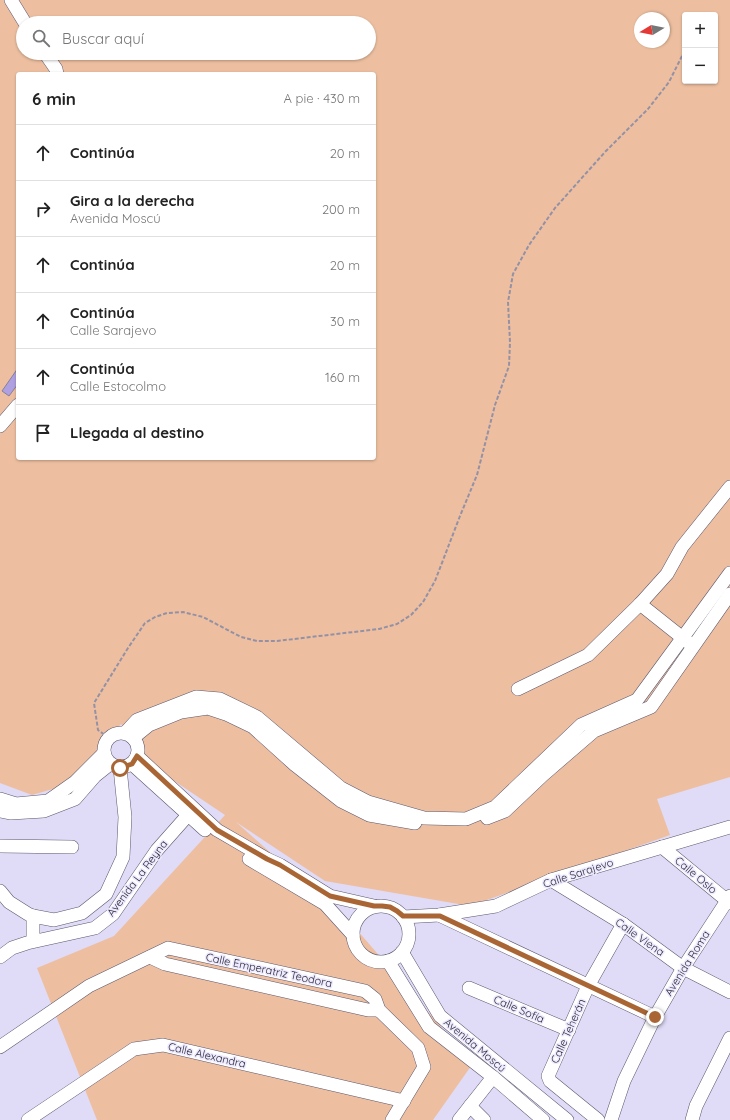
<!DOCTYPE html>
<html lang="es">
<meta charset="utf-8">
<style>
body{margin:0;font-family:Quicksand,sans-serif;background:#f2f2f2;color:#222}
.controls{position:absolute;right:12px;top:12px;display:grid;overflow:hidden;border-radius:4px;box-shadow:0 1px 3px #0004}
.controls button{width:36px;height:36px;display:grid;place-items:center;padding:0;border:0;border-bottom:1px solid #e0e0e0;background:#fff;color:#222;font:20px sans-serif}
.compass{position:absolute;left:634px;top:12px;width:36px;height:36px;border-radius:50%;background:#fff;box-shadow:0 1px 3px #0004;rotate:260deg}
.stop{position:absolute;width:12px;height:12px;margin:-9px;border:3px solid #a96634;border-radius:50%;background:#fff}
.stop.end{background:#a96634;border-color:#fff;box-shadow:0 1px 4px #0008}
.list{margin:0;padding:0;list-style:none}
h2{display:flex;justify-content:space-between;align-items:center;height:52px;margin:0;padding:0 16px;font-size:17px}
h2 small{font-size:13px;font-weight:400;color:#767676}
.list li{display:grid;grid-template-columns:26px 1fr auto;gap:12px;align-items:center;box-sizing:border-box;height:56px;padding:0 16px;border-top:1px solid #e0e0e0}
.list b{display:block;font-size:15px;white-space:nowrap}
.list p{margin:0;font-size:13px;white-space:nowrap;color:#767676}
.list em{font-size:13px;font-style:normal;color:#767676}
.icon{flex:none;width:22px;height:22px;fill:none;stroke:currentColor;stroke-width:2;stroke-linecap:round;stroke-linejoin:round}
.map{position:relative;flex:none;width:730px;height:1120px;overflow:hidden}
.search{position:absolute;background:#fff;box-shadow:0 1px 3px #0004;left:16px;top:16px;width:360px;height:44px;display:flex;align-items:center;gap:10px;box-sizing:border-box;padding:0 14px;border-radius:22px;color:#767676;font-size:15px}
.panel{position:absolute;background:#fff;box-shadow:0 1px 3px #0004;left:16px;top:72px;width:360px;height:388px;border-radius:4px}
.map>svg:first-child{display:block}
.green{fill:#edbfa0;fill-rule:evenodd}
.building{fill:#afa0e2;stroke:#868199}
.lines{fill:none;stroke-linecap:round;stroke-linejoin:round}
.minor-casing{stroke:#5c576d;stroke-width:14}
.path{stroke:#9591a5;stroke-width:2;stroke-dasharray:4 2;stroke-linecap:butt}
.minor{stroke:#fff;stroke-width:13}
.route{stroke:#a96634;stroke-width:5}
.labels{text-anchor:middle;stroke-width:3;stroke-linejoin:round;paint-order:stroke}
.street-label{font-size:11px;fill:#2b2933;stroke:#ede9ff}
</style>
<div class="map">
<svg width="730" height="1120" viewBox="0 0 730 1120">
<rect width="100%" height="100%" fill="#e0dbf6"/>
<path class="green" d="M0,0H730V777L657,799L670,835L470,906L325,881L236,822L357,930L448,1035L476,1059L433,1120H97L37,968L114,936L225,815L146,762L121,724L74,783L32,795L0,783ZM685,15H715V81H685ZM640,18H664V42H640ZM23,23H369V53H23ZM18,74H374V458H18Z"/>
<polygon class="building" points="18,368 18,384 9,396 2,391"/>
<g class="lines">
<defs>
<g id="minor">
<polyline points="11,0 25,23"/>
<polyline points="45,53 56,69 57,74"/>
<polyline points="0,426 18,405"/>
<polyline points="640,604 689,643"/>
<polyline points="518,689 588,655 640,604 667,574 682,547 730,487"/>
<circle cx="121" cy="750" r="17"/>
<polyline points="125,733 137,720 196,697 220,699 257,717 341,788 368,802 424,818 466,819 495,807 581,725 637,700 730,573"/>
<polyline points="133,738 149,725 181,712 208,708 226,714 253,727 295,765 341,801 369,815 415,823"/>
<polyline points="137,756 217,830 267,859 280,865 330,896 374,906"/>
<polyline points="132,764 205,830"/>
<polyline points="0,799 16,804 48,801 75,782 104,753"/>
<polyline points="0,811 11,813 44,811 75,799 95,776 110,764"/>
<polyline points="487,818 505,811 543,775 594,731 651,707 730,594"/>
<polyline points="0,846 72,847"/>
<polyline points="662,847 730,903"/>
<polyline points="249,859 325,904 353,935"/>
<polyline points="551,880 623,924 683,968 730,992"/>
<polyline points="0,891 9,902 28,914 33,916 54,920 82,913 106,894 123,857 125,817 120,768"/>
<circle cx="381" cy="934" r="28"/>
<polyline points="439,915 655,1017"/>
<polyline points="33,916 33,941"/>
<polyline points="403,917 439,915 496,906 551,880 730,827"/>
<polyline points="402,952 440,1016 567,1120"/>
<polyline points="0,957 12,948 27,943 95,928 113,914 157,850 188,815"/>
<polyline points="150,957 165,964 368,1010 379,1010"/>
<polyline points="388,961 429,1027 493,1077 543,1120"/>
<polyline points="469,988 569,1030"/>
<polyline points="0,1047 89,986 168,948 365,991 375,999 379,1010 418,1048 424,1067 392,1120"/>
<polyline points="470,1106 484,1120"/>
<polyline points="28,1120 134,1049 163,1045 404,1101"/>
<polyline points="459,1120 493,1077"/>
<polyline points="598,1120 550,1081 548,1076 588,986 623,924"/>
<polyline points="611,1120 624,1081 655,1017 683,968 730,896"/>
<polyline points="692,1120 696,1106 730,1038"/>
</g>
</defs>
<use href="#minor" class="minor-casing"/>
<polyline class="path" points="109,738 98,730 94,703 128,648 145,623 155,617 167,613 183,612 203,617 241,637 257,641 277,641 379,629 397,624 411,615 423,602 435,581 460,516 477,475 495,405 509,366 510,342 508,302 513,274 529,245 555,208 605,152 648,109 669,82 685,50"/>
<use href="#minor" class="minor"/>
</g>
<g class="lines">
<polyline class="route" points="120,768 132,764 137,756 217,830 267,859 280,865 330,896 374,906 382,906 390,907 397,911 403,916 440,916 655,1017"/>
</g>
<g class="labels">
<g class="street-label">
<text transform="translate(578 873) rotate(-18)" y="4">Calle Sarajevo</text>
<text transform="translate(696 875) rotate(40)" y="4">Calle Oslo</text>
<text transform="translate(137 878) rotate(-53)" y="4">Avenida La Reyna</text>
<text transform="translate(640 937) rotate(35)" y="4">Calle Viena</text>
<text transform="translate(687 963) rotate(-58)" y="4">Avenida Roma</text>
<text transform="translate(269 970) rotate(12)" y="4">Calle Emperatriz Teodora</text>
<text transform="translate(519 1009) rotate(23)" y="4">Calle Sofía</text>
<text transform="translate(568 1031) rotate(-66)" y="4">Calle Teherán</text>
<text transform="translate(475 1045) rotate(40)" y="4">Avenida Moscú</text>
<text transform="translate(207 1055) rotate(13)" y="4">Calle Alexandra</text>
</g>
</g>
</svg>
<div class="controls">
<button>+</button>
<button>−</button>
</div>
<svg class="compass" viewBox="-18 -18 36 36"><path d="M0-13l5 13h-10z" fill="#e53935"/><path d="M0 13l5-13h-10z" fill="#767676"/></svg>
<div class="stop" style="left:120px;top:768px"></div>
<div class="stop end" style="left:655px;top:1017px"></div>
<div class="search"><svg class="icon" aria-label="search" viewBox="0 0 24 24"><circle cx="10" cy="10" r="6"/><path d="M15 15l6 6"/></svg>Buscar aquí</div>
<section class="panel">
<h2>6 min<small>A pie · 430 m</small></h2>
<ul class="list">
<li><svg class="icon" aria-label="ahead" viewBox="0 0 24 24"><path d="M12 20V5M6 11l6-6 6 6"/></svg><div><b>Continúa</b></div><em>20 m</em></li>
<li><svg class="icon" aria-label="right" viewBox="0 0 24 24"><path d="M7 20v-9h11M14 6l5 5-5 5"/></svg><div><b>Gira a la derecha</b><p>Avenida Moscú</p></div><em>200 m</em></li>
<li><svg class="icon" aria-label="ahead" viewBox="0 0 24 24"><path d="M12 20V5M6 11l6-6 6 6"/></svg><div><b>Continúa</b></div><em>20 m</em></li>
<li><svg class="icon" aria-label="ahead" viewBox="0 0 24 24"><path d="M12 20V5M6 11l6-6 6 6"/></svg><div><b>Continúa</b><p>Calle Sarajevo</p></div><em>30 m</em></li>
<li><svg class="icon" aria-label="ahead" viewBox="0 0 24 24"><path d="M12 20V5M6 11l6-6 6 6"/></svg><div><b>Continúa</b><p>Calle Estocolmo</p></div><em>160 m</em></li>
<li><svg class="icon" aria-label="arrive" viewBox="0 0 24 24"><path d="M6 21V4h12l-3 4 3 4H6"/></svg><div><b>Llegada al destino</b></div></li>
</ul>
</section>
</div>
